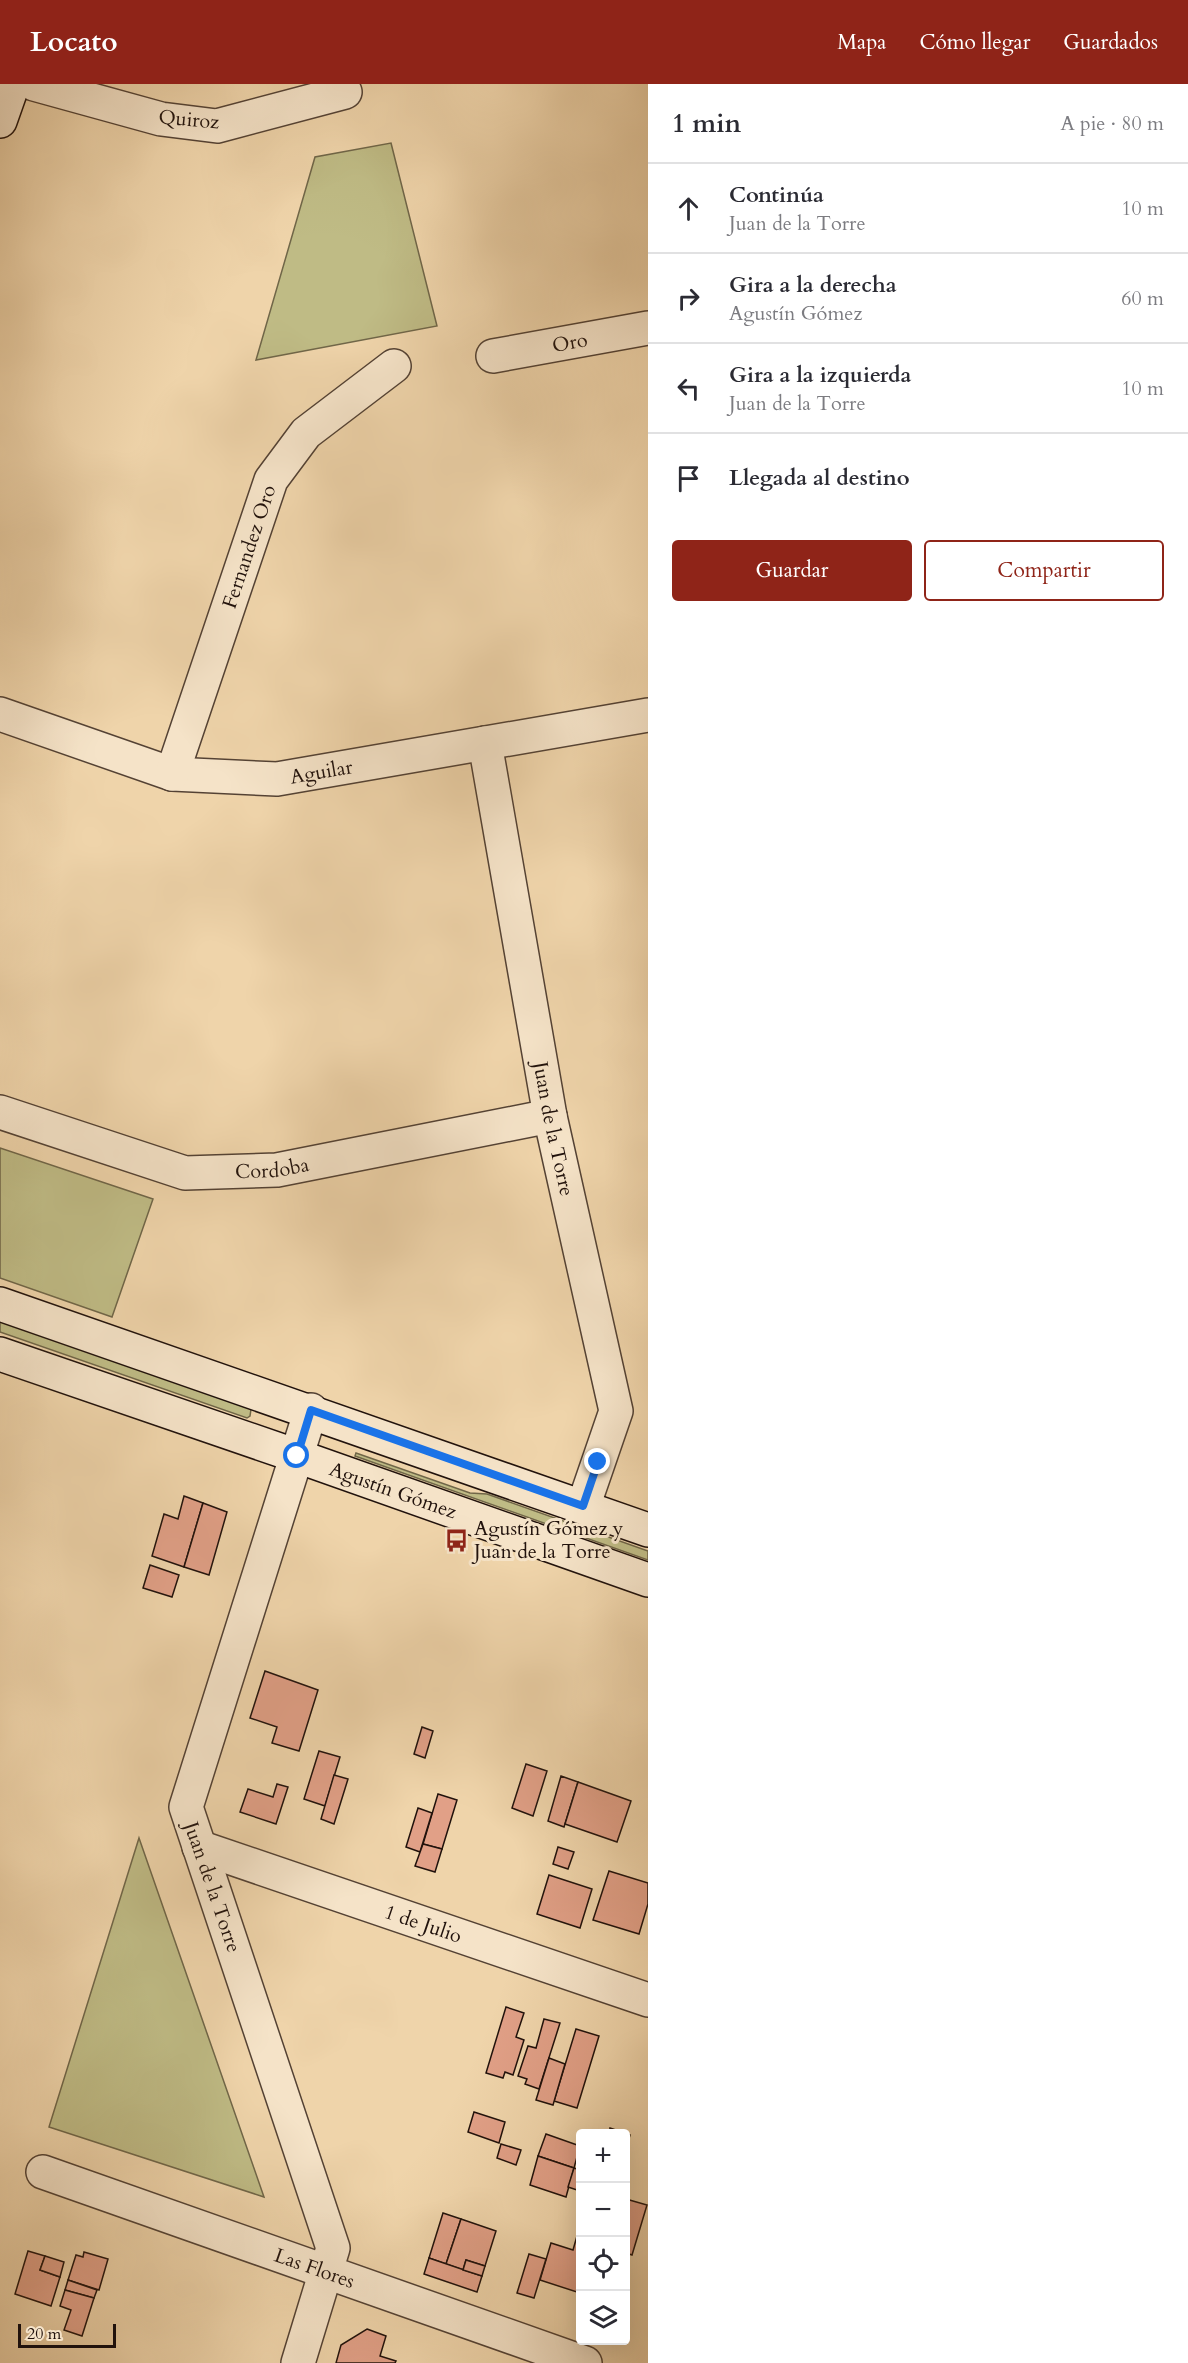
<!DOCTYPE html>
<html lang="es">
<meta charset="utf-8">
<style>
body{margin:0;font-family:Cardo,serif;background:#f2f2f3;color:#2b2b33}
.controls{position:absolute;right:18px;bottom:18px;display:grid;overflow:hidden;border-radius:6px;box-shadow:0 6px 24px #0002}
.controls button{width:54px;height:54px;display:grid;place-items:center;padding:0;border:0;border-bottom:2px solid #e1e1e2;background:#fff;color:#2b2b33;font:30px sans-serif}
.scale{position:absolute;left:18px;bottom:15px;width:98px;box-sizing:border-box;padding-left:6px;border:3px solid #21120c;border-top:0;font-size:16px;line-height:21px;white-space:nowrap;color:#21120c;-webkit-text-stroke:4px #f5e3c8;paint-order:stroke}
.stop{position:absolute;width:18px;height:18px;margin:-14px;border:4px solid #1a73e8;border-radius:50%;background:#fff}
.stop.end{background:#1a73e8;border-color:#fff;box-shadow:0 2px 6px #0008}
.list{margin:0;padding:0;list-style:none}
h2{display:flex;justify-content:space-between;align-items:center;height:78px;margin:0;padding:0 24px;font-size:26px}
h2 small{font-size:20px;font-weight:400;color:#7c7c81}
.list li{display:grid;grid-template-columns:39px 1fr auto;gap:18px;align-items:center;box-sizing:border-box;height:90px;padding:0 24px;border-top:2px solid #e1e1e2}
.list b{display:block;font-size:22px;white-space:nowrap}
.list p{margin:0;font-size:20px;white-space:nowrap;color:#7c7c81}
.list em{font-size:20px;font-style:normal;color:#7c7c81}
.actions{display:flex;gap:12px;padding:18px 24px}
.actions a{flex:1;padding:14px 0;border:2px solid #8f2418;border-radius:6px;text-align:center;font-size:21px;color:#8f2418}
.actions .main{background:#8f2418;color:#fff}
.icon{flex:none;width:33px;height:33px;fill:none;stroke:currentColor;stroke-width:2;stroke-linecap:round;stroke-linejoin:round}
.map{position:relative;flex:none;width:648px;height:2279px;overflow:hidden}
header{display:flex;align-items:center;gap:36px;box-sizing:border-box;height:84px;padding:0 30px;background:#8f2418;color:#fff}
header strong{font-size:28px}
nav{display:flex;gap:33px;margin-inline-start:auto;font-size:21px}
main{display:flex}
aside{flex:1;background:#fff}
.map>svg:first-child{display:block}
.green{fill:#bfbb85;stroke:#706648;stroke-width:1.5}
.building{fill:#e1a087;stroke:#21120c;stroke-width:1.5}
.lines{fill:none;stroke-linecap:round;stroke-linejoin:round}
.street-casing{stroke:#544234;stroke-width:36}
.secondary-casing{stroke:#21120c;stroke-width:36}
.street{stroke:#f5e3c8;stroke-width:33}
.secondary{stroke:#f5e3c8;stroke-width:33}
.route{stroke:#1a73e8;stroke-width:8}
.labels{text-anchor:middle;stroke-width:6;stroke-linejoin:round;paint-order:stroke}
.street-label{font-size:20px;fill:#21120c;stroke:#f5e3c8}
.poi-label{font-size:20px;fill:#21120c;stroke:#f5e3c8;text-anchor:start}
</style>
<header>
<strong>Locato</strong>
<nav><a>Mapa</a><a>Cómo llegar</a><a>Guardados</a></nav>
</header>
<main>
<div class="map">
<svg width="648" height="2279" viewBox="0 0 648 2279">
<rect width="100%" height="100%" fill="#efd4aa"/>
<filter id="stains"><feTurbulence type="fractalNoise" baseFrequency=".00333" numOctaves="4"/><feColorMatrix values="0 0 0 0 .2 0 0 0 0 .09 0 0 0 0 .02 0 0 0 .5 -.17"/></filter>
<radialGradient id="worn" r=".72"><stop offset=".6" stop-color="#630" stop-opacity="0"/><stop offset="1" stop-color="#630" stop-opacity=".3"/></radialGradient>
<g class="green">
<polygon points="391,59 437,242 256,276 315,73"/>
<polygon points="0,1064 153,1115 112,1233 0,1194"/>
<polygon points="0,1237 251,1325 250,1332 247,1334 0,1248"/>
<polygon points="356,1369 470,1409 487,1410 648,1467 648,1476 355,1372"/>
<polygon points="139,1754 264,2113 49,2043"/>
</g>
<g class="building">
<polygon points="184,1412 203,1419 184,1483 152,1472 164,1430 178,1435"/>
<polygon points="203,1419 227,1428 209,1491 184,1483"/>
<polygon points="150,1481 179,1491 172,1513 143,1504"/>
<polygon points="265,1587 318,1606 299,1667 272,1659 277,1643 250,1634"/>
<polygon points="422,1643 433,1647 425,1674 414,1670"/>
<polygon points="319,1667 340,1673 325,1722 304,1715"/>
<polygon points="526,1680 547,1687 533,1732 512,1724"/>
<polygon points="334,1691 348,1695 334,1740 321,1735"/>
<polygon points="561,1692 578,1698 564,1743 548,1737"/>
<polygon points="578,1698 631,1717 617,1758 565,1740"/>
<polygon points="277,1700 288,1703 276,1740 240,1728 248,1705 273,1713"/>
<polygon points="438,1710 457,1716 442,1765 423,1760"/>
<polygon points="418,1724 432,1729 420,1768 406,1763"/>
<polygon points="423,1760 442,1765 435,1788 415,1782"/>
<polygon points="558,1763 574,1768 568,1785 553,1780"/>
<polygon points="609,1787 648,1799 648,1820 639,1850 593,1836"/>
<polygon points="549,1791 592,1805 580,1844 537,1830"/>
<polygon points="506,1923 524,1929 516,1953 524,1956 513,1991 505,1988 503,1994 486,1989"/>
<polygon points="544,1935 560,1939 539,2005 525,2000 527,1995 518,1992 528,1962 536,1964"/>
<polygon points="576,1945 599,1952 577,2024 554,2017"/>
<polygon points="549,1974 565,1980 553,2021 536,2016"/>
<polygon points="474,2028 505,2038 499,2059 468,2048"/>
<polygon points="610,2044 630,2051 626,2065 626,2050 609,2050"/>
<polygon points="546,2050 580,2062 574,2084 538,2072"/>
<polygon points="501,2060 521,2066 516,2081 497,2074"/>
<polygon points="538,2072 574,2084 566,2113 530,2101"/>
<polygon points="574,2084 580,2086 580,2107 568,2103"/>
<polygon points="626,2115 647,2121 632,2171 626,2169"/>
<polygon points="443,2129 461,2135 446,2180 429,2174"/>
<polygon points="461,2135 496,2147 485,2182 466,2176 463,2186 446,2180"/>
<polygon points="577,2152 580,2153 580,2209 540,2196 551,2159 573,2166"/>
<polygon points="28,2167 45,2172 40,2186 60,2193 51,2222 15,2210"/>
<polygon points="84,2168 108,2175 99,2206 68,2196 76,2171 83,2173"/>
<polygon points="529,2170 546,2175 534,2214 517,2209"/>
<polygon points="45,2172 64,2178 60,2193 40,2186"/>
<polygon points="429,2174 482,2192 477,2208 424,2190"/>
<polygon points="466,2176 485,2182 482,2192 463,2186"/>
<polygon points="68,2196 97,2206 94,2214 65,2206"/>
<polygon points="65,2206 94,2214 82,2252 64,2246 71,2226 60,2222"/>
<polygon points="367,2245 386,2252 380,2272 396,2277 395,2279 336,2279 341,2261"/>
</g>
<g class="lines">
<defs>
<g id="street">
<polyline points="34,0 161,35 217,42 345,8"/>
<path id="s1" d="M493,272L648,244"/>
<path id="s2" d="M0,630L172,690L277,695L648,631"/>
<path id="s3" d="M485,659L550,1032L616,1327L583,1423"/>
<path id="s4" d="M172,690L271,396L306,349L394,282"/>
<path id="s5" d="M0,1028L185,1089L277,1086L550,1032"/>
<path id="s6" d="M199,1763L648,1916"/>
<path id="s7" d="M43,2088L585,2279"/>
<polyline points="298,2279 333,2164 186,1723 311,1326"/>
</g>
<g id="secondary">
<polyline points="0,37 13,0"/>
<polyline points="0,1220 648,1446"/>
<path id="s8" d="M0,1270L297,1372L648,1496"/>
</g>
</defs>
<use href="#street" class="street-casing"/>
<use href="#secondary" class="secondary-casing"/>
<use href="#street" class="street"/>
<use href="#secondary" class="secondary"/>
</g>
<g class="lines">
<polyline class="route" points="297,1372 311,1326 583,1422 598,1378"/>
</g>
<defs>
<symbol id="bus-bare" viewBox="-9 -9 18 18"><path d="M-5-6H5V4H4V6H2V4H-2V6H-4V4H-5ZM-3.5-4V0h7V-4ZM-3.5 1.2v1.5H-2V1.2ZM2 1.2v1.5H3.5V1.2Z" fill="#8f2418" stroke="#f5e3c8" stroke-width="2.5" paint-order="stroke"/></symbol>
</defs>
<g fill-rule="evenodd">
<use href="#bus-bare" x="440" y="1440" width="33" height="33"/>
</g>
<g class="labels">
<g class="street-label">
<text transform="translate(189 35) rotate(5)" y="7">Quiroz</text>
<text dy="7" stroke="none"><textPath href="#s1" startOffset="78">Oro</textPath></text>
<text dy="7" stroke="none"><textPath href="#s4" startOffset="240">Fernandez Oro</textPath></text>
<text dy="7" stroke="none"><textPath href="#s2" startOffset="332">Aguilar</textPath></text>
<text dy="7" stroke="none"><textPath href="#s3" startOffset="392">Juan de la Torre</textPath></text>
<text dy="7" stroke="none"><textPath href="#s5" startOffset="282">Cordoba</textPath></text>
<text dy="7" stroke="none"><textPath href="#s8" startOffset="416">Agustín Gómez</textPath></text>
<text transform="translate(213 1803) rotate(71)" y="7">Juan de la Torre</text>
<text dy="7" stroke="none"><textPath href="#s6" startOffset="237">1 de Julio</textPath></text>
<text dy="7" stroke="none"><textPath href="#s7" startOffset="288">Las Flores</textPath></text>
</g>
<g class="poi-label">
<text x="474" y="1451">Agustín Gómez y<tspan x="474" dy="23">Juan de la Torre</tspan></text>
</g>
</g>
<rect width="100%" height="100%" filter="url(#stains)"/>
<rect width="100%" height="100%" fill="url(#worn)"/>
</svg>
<div class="controls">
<button>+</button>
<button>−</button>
<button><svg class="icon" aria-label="locate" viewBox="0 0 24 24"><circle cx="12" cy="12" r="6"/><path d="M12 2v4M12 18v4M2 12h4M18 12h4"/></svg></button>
<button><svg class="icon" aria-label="layers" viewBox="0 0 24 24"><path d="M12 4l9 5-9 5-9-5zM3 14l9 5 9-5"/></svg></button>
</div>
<div class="scale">20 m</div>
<div class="stop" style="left:297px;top:1372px"></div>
<div class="stop end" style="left:598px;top:1378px"></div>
</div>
<aside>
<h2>1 min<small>A pie · 80 m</small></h2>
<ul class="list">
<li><svg class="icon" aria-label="ahead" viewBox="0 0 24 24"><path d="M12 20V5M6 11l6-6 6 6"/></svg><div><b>Continúa</b><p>Juan de la Torre</p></div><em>10 m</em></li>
<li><svg class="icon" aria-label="right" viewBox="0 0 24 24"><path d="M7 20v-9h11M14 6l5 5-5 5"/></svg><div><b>Gira a la derecha</b><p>Agustín Gómez</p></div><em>60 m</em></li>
<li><svg class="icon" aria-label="left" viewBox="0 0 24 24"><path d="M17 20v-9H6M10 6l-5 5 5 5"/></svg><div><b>Gira a la izquierda</b><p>Juan de la Torre</p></div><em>10 m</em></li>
<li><svg class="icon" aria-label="arrive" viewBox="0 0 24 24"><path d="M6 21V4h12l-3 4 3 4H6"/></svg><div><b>Llegada al destino</b></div></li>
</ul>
<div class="actions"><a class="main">Guardar</a><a>Compartir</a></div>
</aside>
</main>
